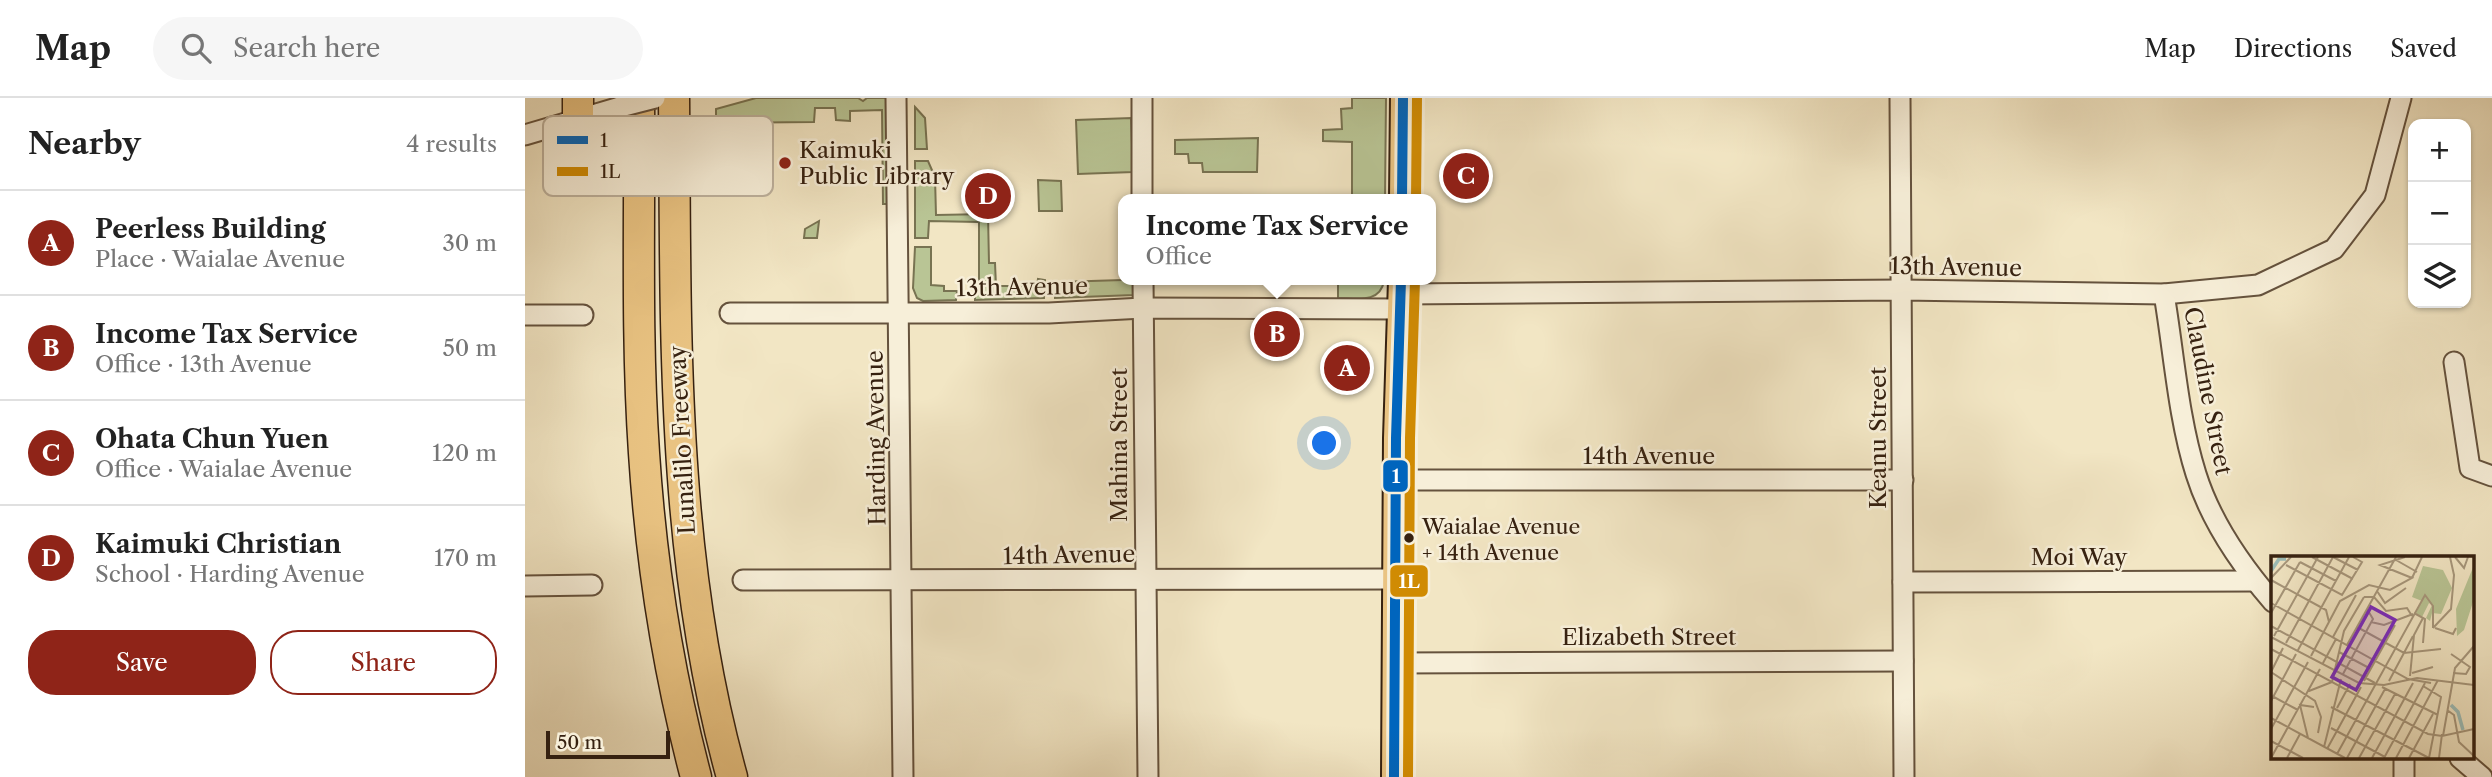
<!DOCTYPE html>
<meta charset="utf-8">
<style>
body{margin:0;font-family:"Libre Caslon Text",serif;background:#f6f6f6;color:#222}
.controls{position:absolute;right:21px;top:21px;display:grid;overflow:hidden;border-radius:14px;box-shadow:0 2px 5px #0004}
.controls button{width:63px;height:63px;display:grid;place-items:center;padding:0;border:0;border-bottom:2px solid #e0e0e0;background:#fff;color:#222;font:35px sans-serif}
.scale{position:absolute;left:21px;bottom:18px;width:124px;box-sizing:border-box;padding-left:7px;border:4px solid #362110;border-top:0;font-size:19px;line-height:24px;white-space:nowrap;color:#362110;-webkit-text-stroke:5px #f7efd9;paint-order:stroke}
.you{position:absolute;left:800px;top:346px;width:24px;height:24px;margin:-18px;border:5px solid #fff;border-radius:50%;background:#1a73e8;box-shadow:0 0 0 10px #1a73e833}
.badge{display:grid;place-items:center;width:46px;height:46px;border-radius:50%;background:#8f2418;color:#fff;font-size:23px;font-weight:700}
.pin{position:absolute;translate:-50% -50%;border:4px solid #fff;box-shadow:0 2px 7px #0006}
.popup{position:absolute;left:593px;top:96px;width:318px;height:91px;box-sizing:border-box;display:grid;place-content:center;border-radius:14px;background:#fff;filter:drop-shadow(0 2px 5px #0005);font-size:23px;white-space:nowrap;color:#767676}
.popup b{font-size:26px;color:#222}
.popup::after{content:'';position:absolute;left:50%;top:100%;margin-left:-14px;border:14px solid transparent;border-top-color:#fff}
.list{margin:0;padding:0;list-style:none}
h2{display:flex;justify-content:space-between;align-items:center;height:91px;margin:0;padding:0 28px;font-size:30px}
h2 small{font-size:23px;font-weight:400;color:#767676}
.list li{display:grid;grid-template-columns:46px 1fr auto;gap:21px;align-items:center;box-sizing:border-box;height:105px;padding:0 28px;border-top:2px solid #e0e0e0}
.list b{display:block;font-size:26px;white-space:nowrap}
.list p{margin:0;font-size:23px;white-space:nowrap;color:#767676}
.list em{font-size:23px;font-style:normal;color:#767676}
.actions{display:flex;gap:14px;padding:21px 28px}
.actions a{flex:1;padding:16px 0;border:2px solid #8f2418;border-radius:28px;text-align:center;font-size:24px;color:#8f2418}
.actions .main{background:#8f2418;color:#fff}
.icon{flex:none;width:38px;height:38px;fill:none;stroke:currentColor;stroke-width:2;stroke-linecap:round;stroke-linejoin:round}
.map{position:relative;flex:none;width:1967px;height:679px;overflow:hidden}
header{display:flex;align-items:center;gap:42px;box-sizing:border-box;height:98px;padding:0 35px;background:#fff;border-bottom:2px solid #e0e0e0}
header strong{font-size:33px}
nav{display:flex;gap:38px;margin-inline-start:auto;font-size:24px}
.search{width:490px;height:63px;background:#f6f6f6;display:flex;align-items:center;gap:18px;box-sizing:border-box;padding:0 24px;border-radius:38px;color:#767676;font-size:26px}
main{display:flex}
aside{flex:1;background:#fff}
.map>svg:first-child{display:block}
.green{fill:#b9c595;stroke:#787352;stroke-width:2}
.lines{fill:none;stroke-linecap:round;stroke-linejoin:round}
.minor-casing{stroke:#65523d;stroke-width:23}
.major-casing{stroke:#362110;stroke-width:28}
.highway-casing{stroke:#362110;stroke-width:33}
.minor{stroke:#f7efd9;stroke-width:19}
.major{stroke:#e9c382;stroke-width:24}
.highway{stroke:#e9c382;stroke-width:30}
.minor-bridge-casing{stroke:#65523d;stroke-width:23;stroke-linecap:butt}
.minor-bridge{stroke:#f7efd9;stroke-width:19}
.bus-1-casing{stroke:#f7efd9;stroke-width:16}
.bus-2-casing{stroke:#f7efd9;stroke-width:16}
.bus-1{stroke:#0065bd;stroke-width:10}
.bus-2{stroke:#d08b03;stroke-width:10}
.poi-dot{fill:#8f2418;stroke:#f7efd9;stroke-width:2.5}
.bus-dot{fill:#362110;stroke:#f7efd9;stroke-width:2.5}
.labels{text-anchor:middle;stroke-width:5;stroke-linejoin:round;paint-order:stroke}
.bus-label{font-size:21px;fill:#362110;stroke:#f7efd9;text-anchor:start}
.poi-label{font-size:23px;fill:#362110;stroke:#f7efd9;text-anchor:start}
.street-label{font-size:23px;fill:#362110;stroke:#f7efd9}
.inset-river{fill:none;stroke:#9cbeb9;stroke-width:3.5}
.inset-road{fill:none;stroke:#a7977c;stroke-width:2}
.view{fill:#7b2cbf;fill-opacity:0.15;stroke:#7b2cbf;stroke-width:3.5}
.inset-edge{fill:none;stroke:#362110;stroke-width:3.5}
.key{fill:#f7efd9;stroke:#bdb19d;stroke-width:2}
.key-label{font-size:19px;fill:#362110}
.line-badge{stroke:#f7efd9;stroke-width:2.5}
.badge-label{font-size:19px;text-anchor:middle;font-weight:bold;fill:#fff}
</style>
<header>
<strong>Map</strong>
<div class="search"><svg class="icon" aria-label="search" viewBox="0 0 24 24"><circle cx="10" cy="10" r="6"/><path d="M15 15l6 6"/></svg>Search here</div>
<nav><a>Map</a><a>Directions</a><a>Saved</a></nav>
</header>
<main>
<aside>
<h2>Nearby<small>4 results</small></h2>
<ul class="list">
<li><span class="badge">A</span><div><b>Peerless Building</b><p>Place · Waialae Avenue</p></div><em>30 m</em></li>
<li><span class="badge">B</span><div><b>Income Tax Service</b><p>Office · 13th Avenue</p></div><em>50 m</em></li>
<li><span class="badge">C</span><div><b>Ohata Chun Yuen</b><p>Office · Waialae Avenue</p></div><em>120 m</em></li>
<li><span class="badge">D</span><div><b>Kaimuki Christian</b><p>School · Harding Avenue</p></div><em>170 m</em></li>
</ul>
<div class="actions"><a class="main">Save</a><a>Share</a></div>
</aside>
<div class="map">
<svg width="1967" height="679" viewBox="0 0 1967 679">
<rect width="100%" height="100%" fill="#f2e6c4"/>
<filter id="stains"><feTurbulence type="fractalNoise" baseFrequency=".00286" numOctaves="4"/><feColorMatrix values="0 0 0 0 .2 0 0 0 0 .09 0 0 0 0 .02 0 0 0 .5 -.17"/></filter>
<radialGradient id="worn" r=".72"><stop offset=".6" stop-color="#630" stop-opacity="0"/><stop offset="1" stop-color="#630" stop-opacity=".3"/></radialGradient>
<g class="green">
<polygon points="231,0 333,0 338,3 342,0 366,0 366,106 358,106 357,12 325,13 325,23 311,22 310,10 290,10 289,24 191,25 191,11"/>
<polygon points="827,0 861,0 860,101 827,101 827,44 798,43 798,32 817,31 816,11 827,10"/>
<polygon points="390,9 400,20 402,51 390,51"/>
<polygon points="606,20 608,74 553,76 551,22"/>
<polygon points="733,40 732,74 678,74 677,65 664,65 663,56 650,56 650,42"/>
<polygon points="390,63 403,63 410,79 411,117 463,116 464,165 470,165 471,188 512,188 513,181 520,182 519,200 450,202 450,192 454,191 454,124 404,123 403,140 390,140"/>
<polygon points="513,82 536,83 537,113 514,113"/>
<polygon points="294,123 292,140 279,140 280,131"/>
<polygon points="390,149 406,149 406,187 419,188 419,193 432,193 431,202 398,203 392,200 388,190"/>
<polygon points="598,182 613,182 609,197 530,200 530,187 534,184"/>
<path d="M813,182H859V183C855,206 831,200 813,200Z"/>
</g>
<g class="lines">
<defs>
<g id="minor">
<polyline points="371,0 378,679"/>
<polyline points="617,0 617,101"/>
<polyline points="1375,0 1379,679"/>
<polyline points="0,37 95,9"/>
<polyline points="618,182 623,679"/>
<polyline points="876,196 1377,192 1639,196 1733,187 1809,151 1850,97 1876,0"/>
<path d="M1639,196C1649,255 1653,319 1671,376C1686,424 1716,467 1748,504"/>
<polyline points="205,215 524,215 618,210 874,211"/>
<polyline points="0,217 58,217"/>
<polyline points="1929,264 1945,370 1967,378"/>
<polyline points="871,382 1378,382"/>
<polyline points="218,482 870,481"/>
<polyline points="1378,484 1730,483"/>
<polyline points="0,488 67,487"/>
<polyline points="869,565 1378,563"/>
<polyline points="1935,660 1957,679"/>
<polyline points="1879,679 1879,660"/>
</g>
<g id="major">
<polyline points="877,101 878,0"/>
<polyline points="869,679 871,340 876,182"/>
</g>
<g id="highway">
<polyline points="53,0 53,20"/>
<path d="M114,0C115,118 111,237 119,355C126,464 143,573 171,679"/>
<path d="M149,0C151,228 145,457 207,679"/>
</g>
</defs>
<use href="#minor" class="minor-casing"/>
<use href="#major" class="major-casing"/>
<use href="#highway" class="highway-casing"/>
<use href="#minor" class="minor"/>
<use href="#major" class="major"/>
<use href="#highway" class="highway"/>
<defs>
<polyline id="minor-bridge" points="95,9 130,0"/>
</defs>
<use href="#minor-bridge" class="minor-bridge-casing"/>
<use href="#minor-bridge" class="minor-bridge"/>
<defs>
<g id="bus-1">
<polyline points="877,101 878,0"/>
<polyline points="869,679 871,340 876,182"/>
</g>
<g id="bus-2">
<polyline points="891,101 892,0"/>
<polyline points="883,679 885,340 890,182"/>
</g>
</defs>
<use href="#bus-1" class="bus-1-casing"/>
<use href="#bus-2" class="bus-2-casing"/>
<use href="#bus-1" class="bus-1"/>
<use href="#bus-2" class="bus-2"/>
</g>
<circle class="poi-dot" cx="260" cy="65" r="7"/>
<circle class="bus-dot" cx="884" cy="440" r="6"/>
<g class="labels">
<g class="bus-label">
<text x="897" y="436">Waialae Avenue<tspan x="897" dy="26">+ 14th Avenue</tspan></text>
</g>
<g class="poi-label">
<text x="274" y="60">Kaimuki<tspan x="274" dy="26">Public Library</tspan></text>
</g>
<g class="street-label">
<text transform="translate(1431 169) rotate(1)" y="8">13th Avenue</text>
<text transform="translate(497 189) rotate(-1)" y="8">13th Avenue</text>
<text transform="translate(1683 293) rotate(79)" y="8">Claudine Street</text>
<text transform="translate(351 340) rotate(-91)" y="8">Harding Avenue</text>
<text transform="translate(1353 340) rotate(-90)" y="8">Keanu Street</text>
<text transform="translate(157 342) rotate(-93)" y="8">Lunalilo Freeway</text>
<text transform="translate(594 347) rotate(-90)" y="8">Mahina Street</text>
<text x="1124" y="366">14th Avenue</text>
<text transform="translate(544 457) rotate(-1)" y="8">14th Avenue</text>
<text x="1554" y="467">Moi Way</text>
<text x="1124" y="547">Elizabeth Street</text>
</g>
</g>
<g transform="translate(1746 458)">
<rect width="203" height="203" fill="#f2e6c4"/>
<path d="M203,9V43L193,74L186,80L185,53ZM152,10L172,14L181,32L170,58L161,57L159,65L155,62L161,49L158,47L151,61L145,57L151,45L141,41Z" fill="#b9c595"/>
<path class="inset-river" d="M0,15L8,3H15M180,149L187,156L192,174"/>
<path class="inset-road" d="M41,1L82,23M62,1L87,14M184,1L193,12L197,1M125,4L146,16M29,6L65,25M15,9L71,39L91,6L82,1M0,22L20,1M141,22L151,1M0,24L55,54L58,66M106,35L114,47L135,32M93,41H103L115,55L136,52L141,60M0,47L137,123L160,127M0,57L29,6M143,57L154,63L152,87M100,66L113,69L142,58M0,70L104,127M86,71L133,97L170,93M162,72L180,53L183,19L179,1M164,72L182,78L185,72M3,80L47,1M0,81L88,127L113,129L146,122L203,129M62,81L85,39M15,87L62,1M76,89L125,1M0,93L157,178L171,180L203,173M27,94L78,1M85,94L102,63L96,53M68,96L100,113M180,98L199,111L195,118L182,117M40,100L69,45L98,29L119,34L141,22L109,9L134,1M52,107L65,83M0,116L44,145L50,161L47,177M0,116L12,92M141,117L162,111M72,118L85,94M139,120L143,79L152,62M93,125L124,69M118,125L142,80M61,126L73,75L93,41M152,130L170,141L158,202M111,131L167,159M38,135L61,126M1,140L27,154M0,145L25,98M60,151L158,202M66,152L79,128M176,154L183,159L188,186L203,200M0,162L74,202M60,172L114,201M0,173L37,106M172,180L184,112L203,90M37,182L29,149L43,151M0,185L32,202M53,191L70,123M56,193L90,131M66,198L154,39L162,50V72M0,202L49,113M16,202L29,178M76,202L114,133M88,202L124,138M101,202L142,127M113,202L154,127M125,202L167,124M138,202L162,158M168,202L171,178"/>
<path class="view" d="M100,51L124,64L85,134L61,121Z"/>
<rect width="203" height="203" class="inset-edge"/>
</g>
<rect x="18" y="18" width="230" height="80" rx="10" class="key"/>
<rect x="32" y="38" width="31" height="8" fill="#0065bd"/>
<rect x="32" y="69" width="31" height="9" fill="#d08b03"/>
<g class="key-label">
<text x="75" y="49">1</text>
<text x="75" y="80">1L</text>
</g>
<g class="line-badge">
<rect x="857" y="361" width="27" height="34" rx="7" fill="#0065bd"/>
<rect x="864" y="466" width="40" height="34" rx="7" fill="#d08b03"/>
</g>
<g class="badge-label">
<text x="871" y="385">1</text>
<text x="884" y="490">1L</text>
</g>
<rect width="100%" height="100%" filter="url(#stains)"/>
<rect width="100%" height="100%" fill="url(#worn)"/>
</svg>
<div class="controls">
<button>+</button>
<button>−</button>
<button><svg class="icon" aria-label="layers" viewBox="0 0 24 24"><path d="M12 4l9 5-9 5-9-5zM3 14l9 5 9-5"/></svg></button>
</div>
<div class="scale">50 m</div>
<div class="you"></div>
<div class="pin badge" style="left:822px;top:270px">A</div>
<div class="pin badge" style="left:752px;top:236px">B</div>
<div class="popup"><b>Income Tax Service</b>Office</div>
<div class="pin badge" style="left:941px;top:78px">C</div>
<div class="pin badge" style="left:463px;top:98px">D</div>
</div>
</main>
